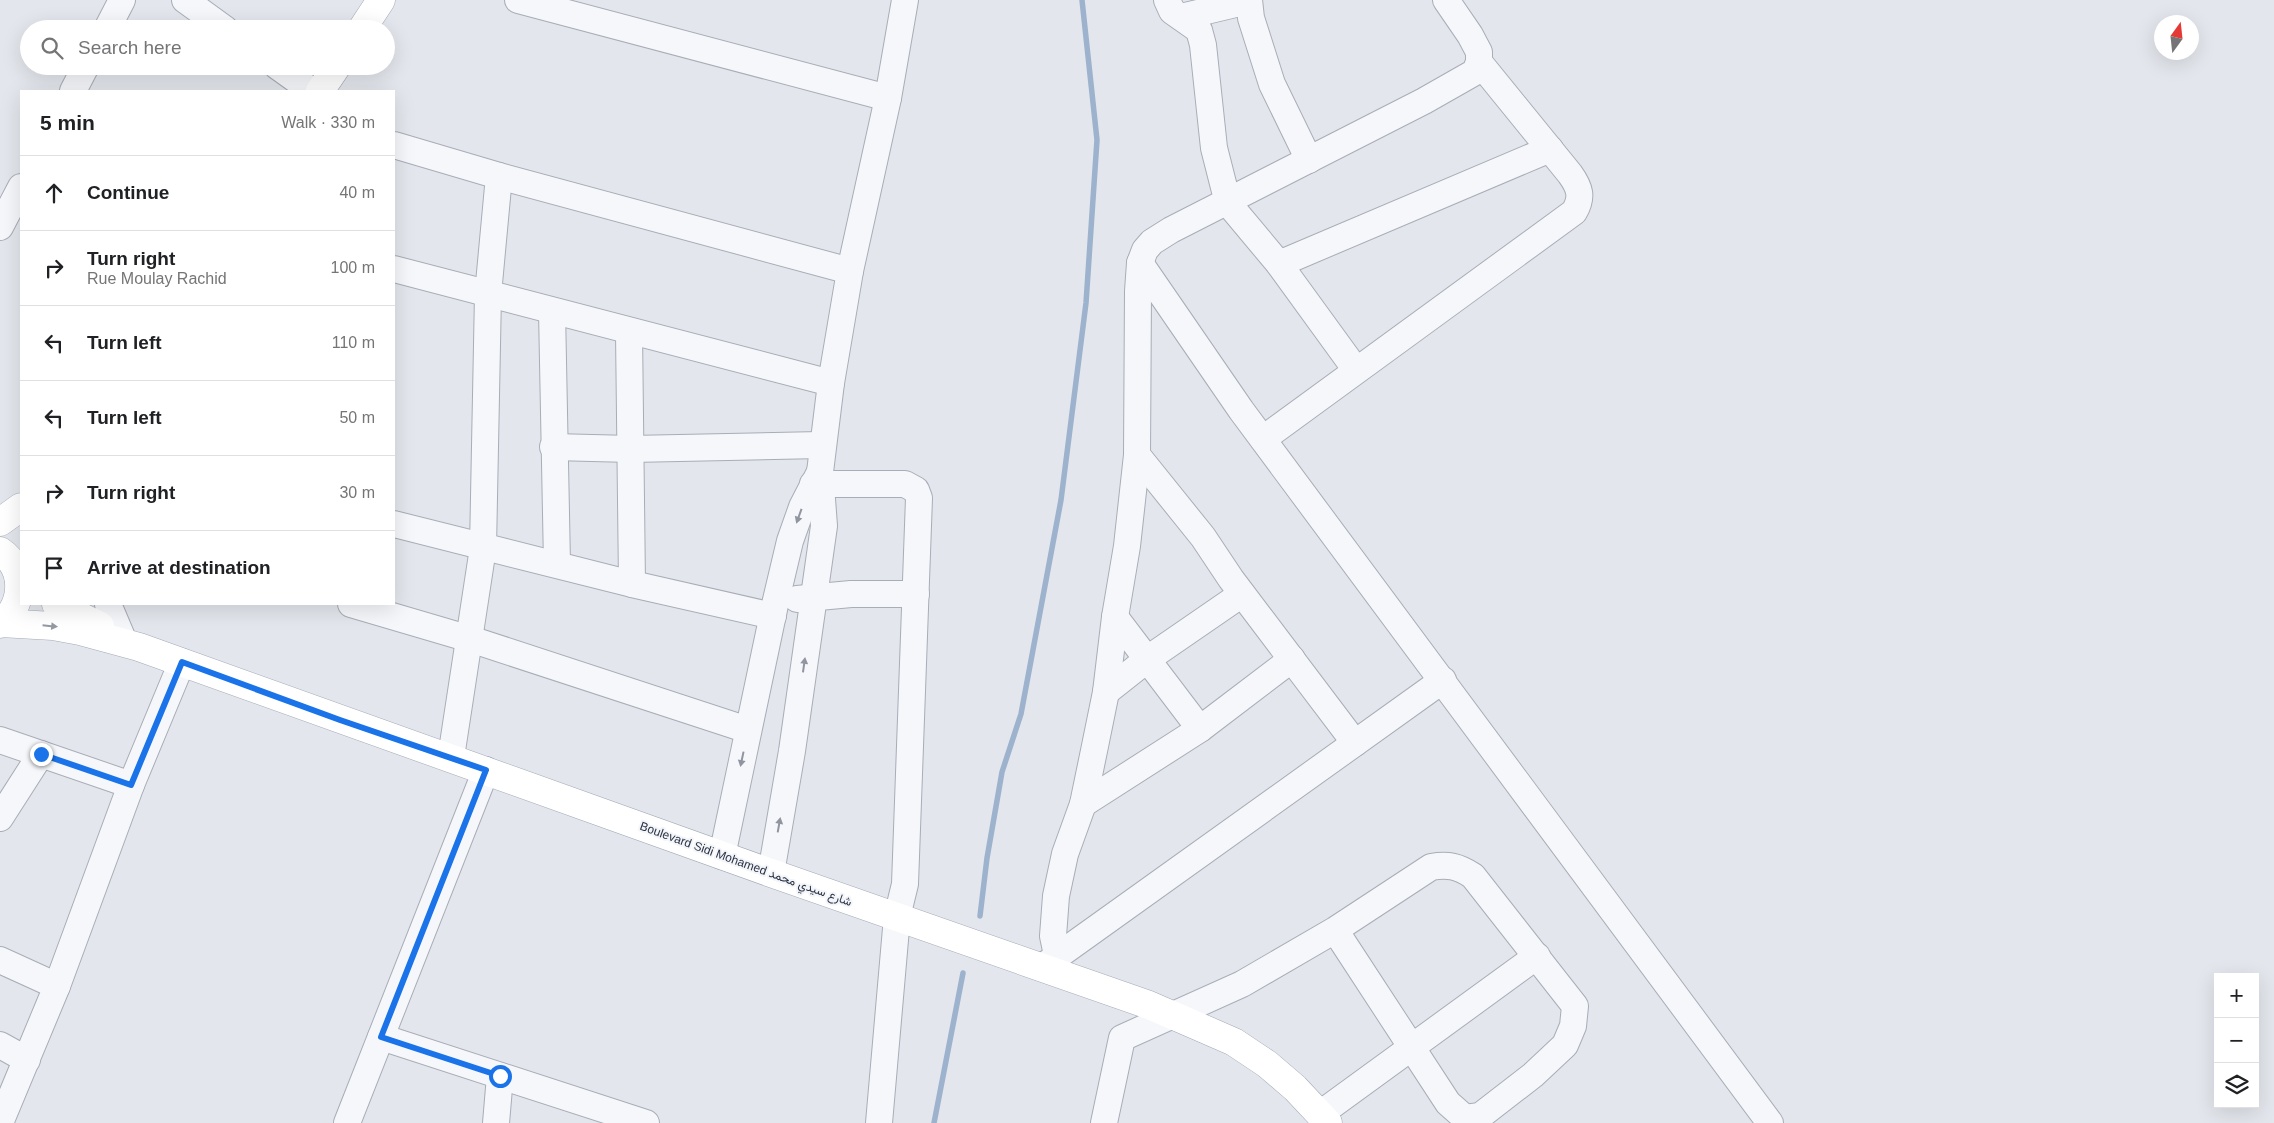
<!DOCTYPE html>
<meta charset="utf-8">
<style>
body{margin:0;font-family:Arial,Vazirmatn,sans-serif;background:#f2f2f2;color:#202124}
.controls{position:absolute;right:15px;bottom:15px;display:grid;overflow:hidden;border-radius:0px;box-shadow:0 5px 20px #0002}
.controls button{width:45px;height:45px;display:grid;place-items:center;padding:0;border:0;border-bottom:1px solid #e0e0e0;background:#fff;color:#202124;font:25px sans-serif}
.compass{position:absolute;left:2154px;top:15px;width:45px;height:45px;border-radius:50%;background:#fff;box-shadow:0 5px 20px #0002;rotate:15deg}
.stop{position:absolute;width:15px;height:15px;margin:-11px;border:4px solid #1a73e8;border-radius:50%;background:#fff}
.stop.end{background:#1a73e8;border-color:#fff;box-shadow:0 1px 5px #0008}
.list{margin:0;padding:0;list-style:none}
h2{display:flex;justify-content:space-between;align-items:center;height:65px;margin:0;padding:0 20px;font-size:21px}
h2 small{font-size:16px;font-weight:400;color:#757577}
.list li{display:grid;grid-template-columns:32px 1fr auto;gap:15px;align-items:center;box-sizing:border-box;height:75px;padding:0 20px;border-top:1px solid #e0e0e0}
.list b{display:block;font-size:19px;white-space:nowrap}
.list p{margin:0;font-size:16px;white-space:nowrap;color:#757577}
.list em{font-size:16px;font-style:normal;color:#757577}
.icon{flex:none;width:28px;height:28px;fill:none;stroke:currentColor;stroke-width:2;stroke-linecap:round;stroke-linejoin:round}
.map{position:relative;flex:none;width:2274px;height:1123px;overflow:hidden}
.search{position:absolute;background:#fff;box-shadow:0 5px 20px #0002;left:20px;top:20px;width:375px;height:55px;display:flex;align-items:center;gap:12px;box-sizing:border-box;padding:0 18px;border-radius:28px;color:#757577;font-size:19px}
.panel{position:absolute;background:#fff;box-shadow:0 5px 20px #0002;left:20px;top:90px;width:375px;height:515px;border-radius:0px}
.map>svg:first-child{display:block}
.lines{fill:none;stroke-linecap:round;stroke-linejoin:round}
.stream{stroke:#9db2cd;stroke-width:5.5}
.minor-casing{stroke:#a8adb7;stroke-width:28}
.major-casing{stroke:#a2aab8;stroke-width:29}
.minor{stroke:#f6f7fa;stroke-width:26}
.major{stroke:#fff;stroke-width:28}
.oneway{fill:#9095a0}
.oneway2{fill:#9499a2}
.route{stroke:#1a73e8;stroke-width:6}
.labels{text-anchor:middle;stroke-width:4;stroke-linejoin:round;paint-order:stroke}
.street-label{font-size:12px;fill:#2a3345;stroke:#f3f5f9}
</style>
<div class="map">
<svg width="2274" height="1123" viewBox="0 0 2274 1123">
<rect width="100%" height="100%" fill="#e3e6ec"/>
<g class="lines">
<g class="stream">
<polyline points="980,916 987,858 1002,772 1021,714 1061,500 1086,303 1097,140 1082,0"/>
<polyline points="934,1123 963,973"/>
</g>
<defs>
<g id="minor">
<polyline points="185,0 225,29"/>
<polyline points="518,0 888,98"/>
<polyline points="1167,0 1172,11 1199,30 1203,45 1214,148 1228,203 1279,264 1356,370"/>
<polyline points="1249,0 1251,18 1272,84 1309,160"/>
<polyline points="1181,17 1248,1"/>
<polyline points="107,29 122,0"/>
<polyline points="277,66 312,91"/>
<polyline points="73,91 86,66"/>
<polyline points="394,145 499,176 850,271"/>
<polyline points="0,227 21,187"/>
<polyline points="1140,263 1241,410 1770,1123"/>
<polyline points="1279,264 1550,149"/>
<polyline points="394,269 831,383"/>
<polyline points="552,311 557,564"/>
<polyline points="629,332 632,584"/>
<path d="M1263,439L1574,212C1583,197 1580,188 1570,174L1479,62"/>
<polyline points="553,447 631,449 821,445"/>
<polyline points="1137,455 1203,537 1231,579 1355,743"/>
<polyline points="813,484 905,484 916,490 919,498 905,884 897,917 879,1123"/>
<polyline points="394,524 632,584 773,616"/>
<polyline points="797,599 851,594 916,594"/>
<polyline points="108,604 122,637"/>
<polyline points="351,604 470,639 748,730"/>
<polyline points="1115,617 1200,729 1292,659"/>
<polyline points="1106,692 1149,658 1242,594"/>
<polyline points="0,740 131,785"/>
<polyline points="451,757 483,548 488,294 499,176"/>
<polyline points="1083,804 1200,729"/>
<polyline points="0,818 41,754"/>
<polyline points="722,856 776,600 790,541 802,507 820,472"/>
<polyline points="771,873 792,751 824,526 820,472 831,383 850,271 888,98 905,0"/>
<polyline points="1057,955 1053,936 1056,896 1065,854 1083,804 1095,746 1106,692 1115,617 1127,546 1137,455 1138,291 1140,263 1145,250 1152,242 1171,230 1424,101 1475,72 1479,62 1479,52 1470,35 1446,0"/>
<polyline points="0,960 57,986"/>
<polyline points="1045,965 1443,680"/>
<polyline points="381,1037 646,1123"/>
<polyline points="0,1045 27,1060"/>
<polyline points="1320,1114 1537,956"/>
<polyline points="0,1123 57,986 131,785 182,662"/>
<polyline points="347,1123 486,770"/>
<polyline points="496,1123 500,1076"/>
<path d="M1104,1123L1122,1038L1242,984L1335,930L1431,867C1448,864 1458,866 1473,876L1575,1006L1573,1026L1565,1045L1533,1075L1480,1116L1465,1118L1448,1103L1335,930"/>
</g>
<g id="major">
<polyline points="362,29 381,0"/>
<polyline points="320,91 337,66"/>
<polyline points="0,522 21,507"/>
<path d="M0,551C27,569 24,606 0,624"/>
<polyline points="56,604 100,626"/>
<polyline points="1,623 53,626 80,631 139,647 771,873 1149,1005 1234,1042 1267,1064 1295,1088 1328,1123"/>
</g>
</defs>
<use href="#minor" class="minor-casing"/>
<use href="#major" class="major-casing"/>
<use href="#minor" class="minor"/>
<use href="#major" class="major"/>
</g>
<defs><path id="oneway-solid" d="M-6-.8H1V-3.2L6.5 0L1 3.2V.8H-6Z" transform="scale(1.25)"/></defs>
<g class="oneway">
<use href="#oneway-solid" transform="translate(799 516) rotate(110)"/>
<use href="#oneway-solid" transform="translate(804 665) rotate(-82)"/>
<use href="#oneway-solid" transform="translate(742 759) rotate(102)"/>
<use href="#oneway-solid" transform="translate(779 825) rotate(-80)"/>
</g>
<use class="oneway2" href="#oneway-solid" transform="translate(50 626) rotate(6)"/>
<g class="lines">
<polyline class="route" points="41,754 131,785 182,662 340,720 486,770 381,1037 500,1076"/>
</g>
<g class="labels">
<g class="street-label">
<text transform="translate(746 864) rotate(20)" y="4">Boulevard Sidi Mohamed شارع سيدي محمد</text>
</g>
</g>
</svg>
<div class="controls">
<button>+</button>
<button>−</button>
<button><svg class="icon" aria-label="layers" viewBox="0 0 24 24"><path d="M12 4l9 5-9 5-9-5zM3 14l9 5 9-5"/></svg></button>
</div>
<svg class="compass" viewBox="-18 -18 36 36"><path d="M0-13l5 13h-10z" fill="#e53935"/><path d="M0 13l5-13h-10z" fill="#757577"/></svg>
<div class="stop" style="left:500px;top:1076px"></div>
<div class="stop end" style="left:41px;top:754px"></div>
<div class="search"><svg class="icon" aria-label="search" viewBox="0 0 24 24"><circle cx="10" cy="10" r="6"/><path d="M15 15l6 6"/></svg>Search here</div>
<section class="panel">
<h2>5 min<small>Walk · 330 m</small></h2>
<ul class="list">
<li><svg class="icon" aria-label="ahead" viewBox="0 0 24 24"><path d="M12 20V5M6 11l6-6 6 6"/></svg><div><b>Continue</b></div><em>40 m</em></li>
<li><svg class="icon" aria-label="right" viewBox="0 0 24 24"><path d="M7 20v-9h11M14 6l5 5-5 5"/></svg><div><b>Turn right</b><p>Rue Moulay Rachid</p></div><em>100 m</em></li>
<li><svg class="icon" aria-label="left" viewBox="0 0 24 24"><path d="M17 20v-9H6M10 6l-5 5 5 5"/></svg><div><b>Turn left</b></div><em>110 m</em></li>
<li><svg class="icon" aria-label="left" viewBox="0 0 24 24"><path d="M17 20v-9H6M10 6l-5 5 5 5"/></svg><div><b>Turn left</b></div><em>50 m</em></li>
<li><svg class="icon" aria-label="right" viewBox="0 0 24 24"><path d="M7 20v-9h11M14 6l5 5-5 5"/></svg><div><b>Turn right</b></div><em>30 m</em></li>
<li><svg class="icon" aria-label="arrive" viewBox="0 0 24 24"><path d="M6 21V4h12l-3 4 3 4H6"/></svg><div><b>Arrive at destination</b></div></li>
</ul>
</section>
</div>
